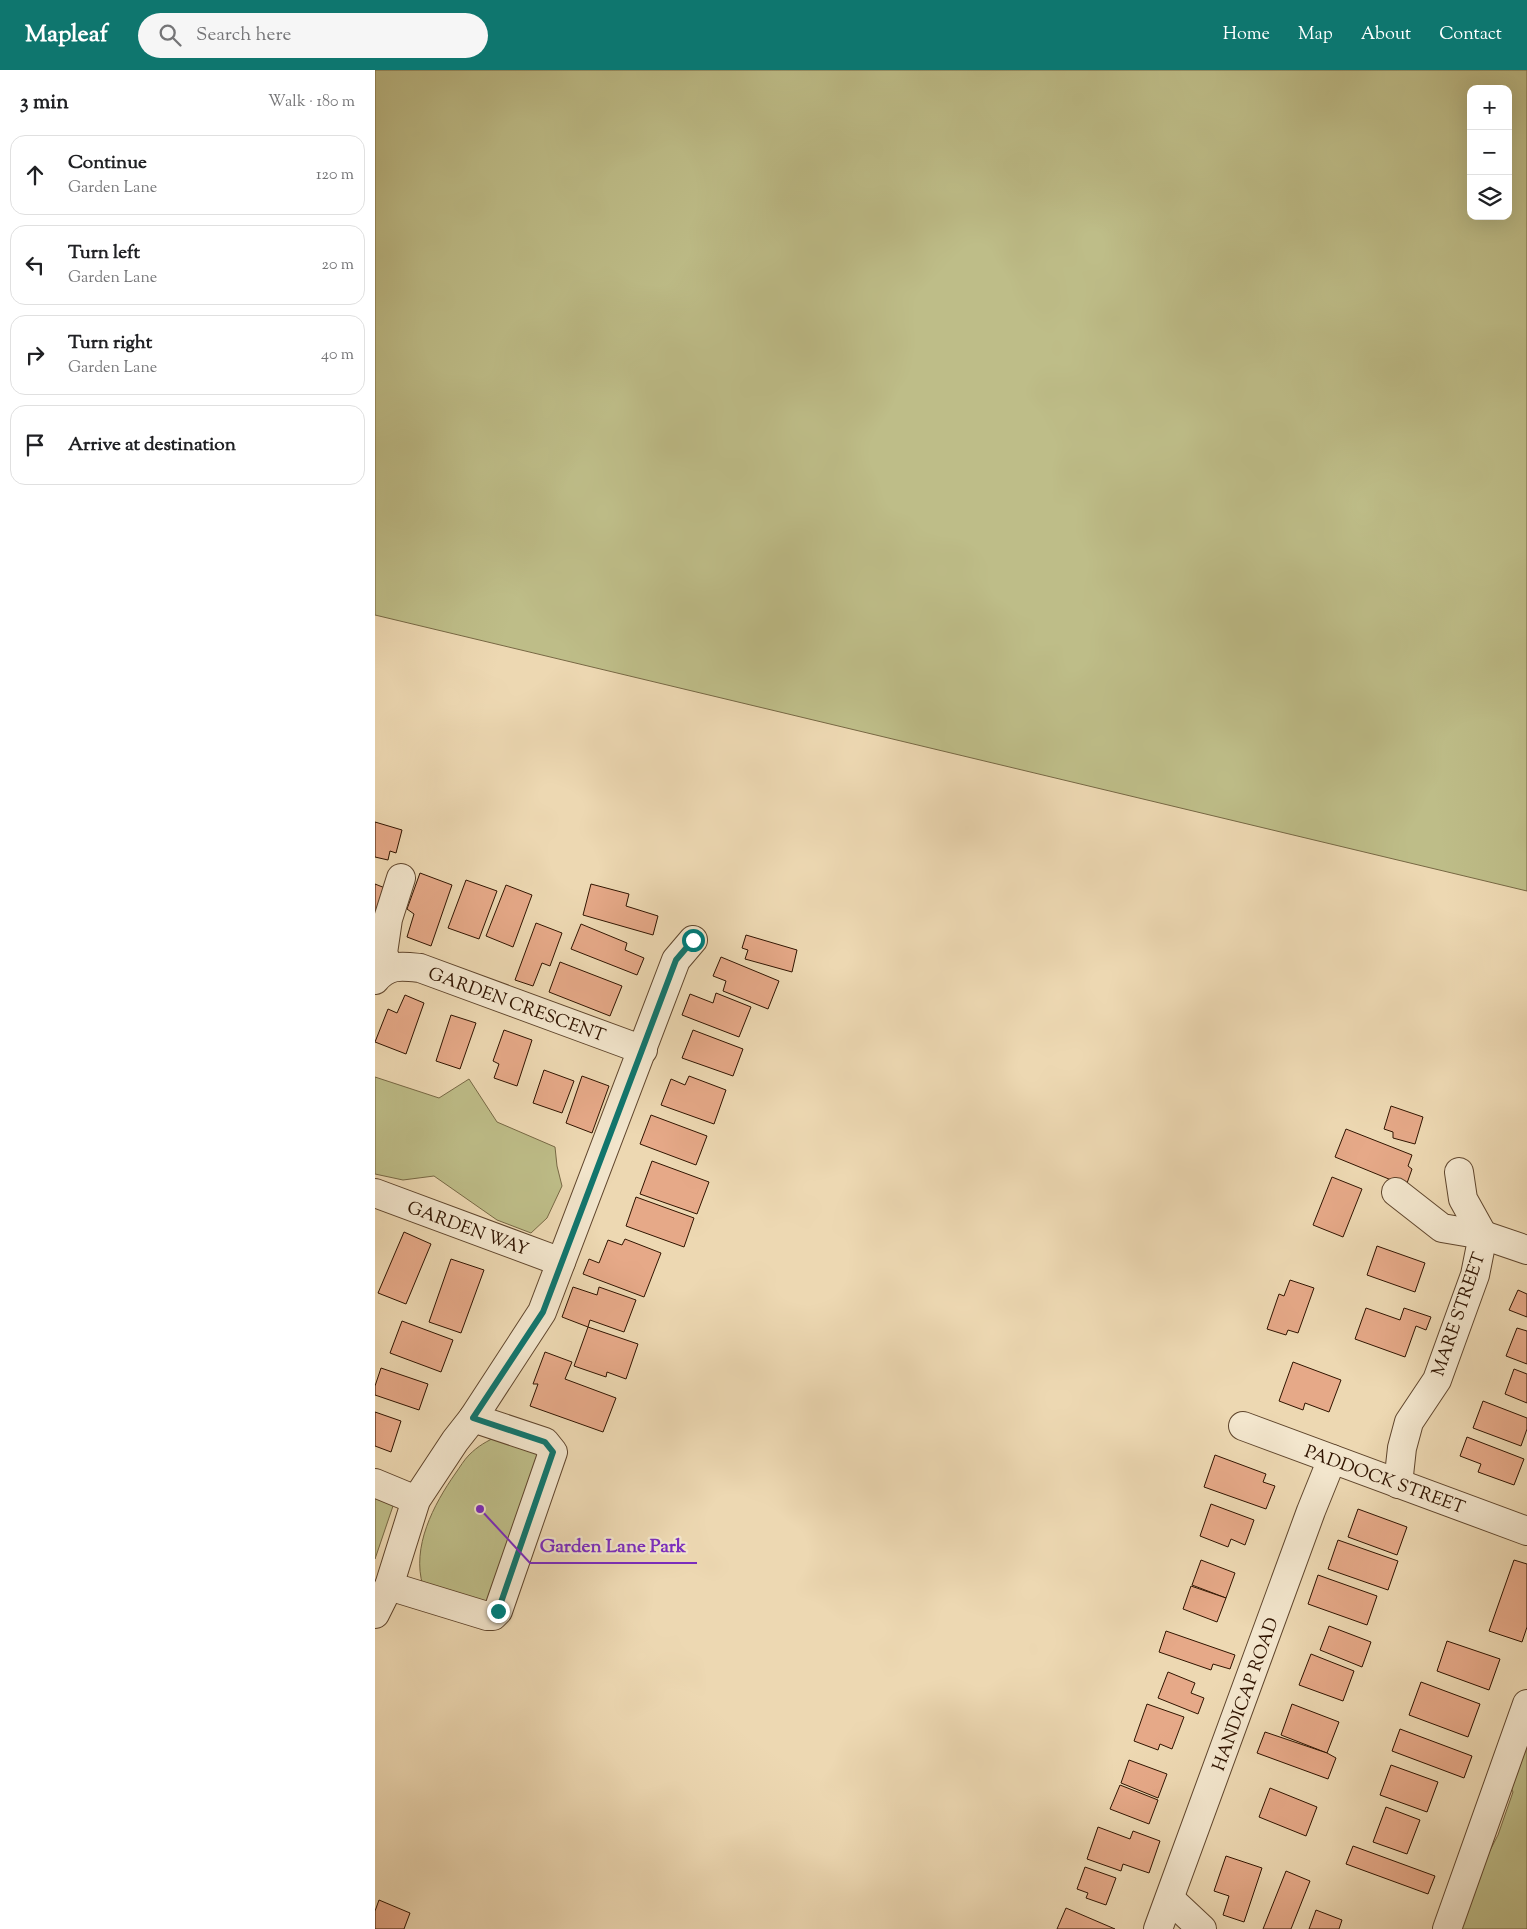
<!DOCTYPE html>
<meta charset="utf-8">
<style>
body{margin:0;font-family:"Sorts Mill Goudy",serif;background:#f6f6f6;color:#202124}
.controls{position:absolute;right:15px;top:15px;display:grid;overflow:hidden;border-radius:10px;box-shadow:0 5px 20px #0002}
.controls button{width:45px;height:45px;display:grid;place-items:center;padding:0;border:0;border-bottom:1px solid #e0e0e0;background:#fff;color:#202124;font:25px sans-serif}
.stop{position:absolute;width:15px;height:15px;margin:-11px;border:4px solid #0f766e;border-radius:50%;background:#fff}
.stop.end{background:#0f766e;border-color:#fff;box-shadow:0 1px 5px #0008}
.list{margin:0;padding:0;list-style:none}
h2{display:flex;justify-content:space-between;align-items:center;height:65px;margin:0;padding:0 20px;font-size:21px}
h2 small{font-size:16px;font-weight:400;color:#757577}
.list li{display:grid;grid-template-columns:32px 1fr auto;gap:15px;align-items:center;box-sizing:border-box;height:80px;margin:0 10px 10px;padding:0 10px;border:1px solid #e0e0e0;border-radius:15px}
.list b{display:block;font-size:19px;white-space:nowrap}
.list p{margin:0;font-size:16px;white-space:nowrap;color:#757577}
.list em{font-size:16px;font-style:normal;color:#757577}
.icon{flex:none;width:28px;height:28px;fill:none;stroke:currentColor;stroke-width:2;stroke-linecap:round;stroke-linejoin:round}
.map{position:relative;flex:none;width:1152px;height:1859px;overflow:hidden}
header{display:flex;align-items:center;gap:30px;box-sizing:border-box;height:70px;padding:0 25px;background:#0f766e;color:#fff}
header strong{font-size:24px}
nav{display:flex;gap:28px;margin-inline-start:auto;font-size:18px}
.search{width:350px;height:45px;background:#f6f6f6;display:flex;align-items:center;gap:12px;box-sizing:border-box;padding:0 18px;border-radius:28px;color:#757577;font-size:19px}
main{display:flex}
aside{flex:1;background:#fff}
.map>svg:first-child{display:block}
.green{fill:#bebd88;stroke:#776844;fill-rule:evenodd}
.building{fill:#e6a988;stroke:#301400}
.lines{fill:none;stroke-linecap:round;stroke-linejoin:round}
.minor-casing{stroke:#5f452c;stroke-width:30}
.minor{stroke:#f3e6cd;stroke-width:28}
.route{stroke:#0f766e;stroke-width:6}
.labels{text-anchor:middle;stroke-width:4.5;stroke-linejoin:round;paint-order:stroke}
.street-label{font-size:18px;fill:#301400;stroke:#f3e6cd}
.leader{fill:none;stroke:#7b2cbf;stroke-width:2}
.callout-dot{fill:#7b2cbf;stroke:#f3e6cd;stroke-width:2}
.callout-label{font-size:19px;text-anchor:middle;font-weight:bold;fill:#7b2cbf;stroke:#f3e6cd;stroke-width:4.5;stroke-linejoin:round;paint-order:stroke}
</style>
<header>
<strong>Mapleaf</strong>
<div class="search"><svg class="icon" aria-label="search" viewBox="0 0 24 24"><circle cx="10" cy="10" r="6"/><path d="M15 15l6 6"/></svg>Search here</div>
<nav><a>Home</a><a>Map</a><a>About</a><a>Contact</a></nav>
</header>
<main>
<aside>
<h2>3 min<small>Walk · 180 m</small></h2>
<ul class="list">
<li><svg class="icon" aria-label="ahead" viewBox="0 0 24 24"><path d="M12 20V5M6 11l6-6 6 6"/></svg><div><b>Continue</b><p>Garden Lane</p></div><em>120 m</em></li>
<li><svg class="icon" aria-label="left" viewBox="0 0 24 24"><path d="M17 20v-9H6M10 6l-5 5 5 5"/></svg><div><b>Turn left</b><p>Garden Lane</p></div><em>20 m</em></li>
<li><svg class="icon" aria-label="right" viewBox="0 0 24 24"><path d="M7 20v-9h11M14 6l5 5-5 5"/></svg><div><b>Turn right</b><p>Garden Lane</p></div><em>40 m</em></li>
<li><svg class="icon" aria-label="arrive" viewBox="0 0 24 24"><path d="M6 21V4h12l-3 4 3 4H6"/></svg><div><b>Arrive at destination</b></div></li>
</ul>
</aside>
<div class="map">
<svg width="1152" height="1859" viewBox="0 0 1152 1859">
<rect width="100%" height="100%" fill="#edd8b2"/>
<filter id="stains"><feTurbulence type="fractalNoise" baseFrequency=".004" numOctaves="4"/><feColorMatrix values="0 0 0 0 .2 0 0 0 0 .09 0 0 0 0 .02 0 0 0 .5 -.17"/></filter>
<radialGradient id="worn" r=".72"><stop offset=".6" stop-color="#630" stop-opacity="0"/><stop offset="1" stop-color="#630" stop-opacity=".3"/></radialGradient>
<g class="green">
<path d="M0,0H1152V821L0,545ZM1096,19H1133V146H1096Z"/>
<polygon points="0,1007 64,1028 94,1009 122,1052 180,1077 182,1096 187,1116 172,1148 156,1163 122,1150 59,1106 28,1110 0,1104"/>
<path d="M123,1366L167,1386L110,1537L48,1516C36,1477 59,1434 80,1404C85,1397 89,1390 94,1385C103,1376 112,1371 123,1366Z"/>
<polygon points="0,1425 19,1433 0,1489"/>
<polygon points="1152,1661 1152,1859 1083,1859 1108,1794 1123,1765 1138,1722 1135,1716"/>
</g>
<g class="building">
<polygon points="0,752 27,760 21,783 15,781 13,790 0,787"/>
<polygon points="45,803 77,815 56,876 32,867 39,844 32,839"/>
<polygon points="91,810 122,821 104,869 73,858"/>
<polygon points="0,814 10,818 0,847"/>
<polygon points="216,814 254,824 251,836 283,846 278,865 208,845"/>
<polygon points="131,815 157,825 138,877 111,866"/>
<polygon points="161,853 187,863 175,896 167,893 158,916 140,910"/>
<polygon points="206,854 252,873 250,880 269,888 262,905 196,879"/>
<polygon points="371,865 422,880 417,902 370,889 373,880 367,878"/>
<polygon points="346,887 404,911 393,939 348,921 351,911 338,906"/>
<polygon points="185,892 247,916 235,946 174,922"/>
<polygon points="341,923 376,937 364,967 307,945 315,924 338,933"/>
<polygon points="30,925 49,933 31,984 0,972 13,939 22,943"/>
<polygon points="76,945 101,953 85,999 61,991"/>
<polygon points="129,960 157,970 142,1016 119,1008 124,994 118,991"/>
<polygon points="318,960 368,979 358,1006 307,988"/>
<polygon points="169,1000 199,1011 187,1043 158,1033"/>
<polygon points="207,1006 234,1016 217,1063 191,1053"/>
<polygon points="314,1006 351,1020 339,1054 286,1035 296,1009 310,1015"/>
<polygon points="1016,1036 1048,1047 1040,1074 1018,1068 1018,1062 1009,1059"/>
<polygon points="276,1045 332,1066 321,1095 265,1074"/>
<polygon points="971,1059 1037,1085 1033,1096 1037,1099 1031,1116 960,1087"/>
<polygon points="277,1091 334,1112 322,1144 265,1124"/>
<polygon points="957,1107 987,1119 968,1167 938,1155"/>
<polygon points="261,1127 319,1148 309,1177 251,1156"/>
<polygon points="29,1162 56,1174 31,1234 3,1223"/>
<polygon points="250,1169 286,1183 269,1227 208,1204 214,1189 224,1193 233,1170 247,1175"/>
<polygon points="1002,1176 1050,1193 1040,1222 992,1205"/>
<polygon points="76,1189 109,1200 86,1263 54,1252"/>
<polygon points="915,1210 939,1218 923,1263 913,1260 911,1265 892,1259 904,1224 909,1226"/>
<polygon points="198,1217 222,1225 224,1217 261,1230 249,1262 215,1250 213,1257 187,1247"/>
<polygon points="1143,1220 1152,1224 1152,1247 1134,1240"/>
<polygon points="991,1238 1025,1250 1029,1238 1056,1247 1051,1260 1041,1256 1030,1287 980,1269"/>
<polygon points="27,1251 78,1270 66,1302 15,1283"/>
<polygon points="213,1257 263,1274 251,1309 232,1302 231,1307 199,1296"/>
<polygon points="1142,1258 1152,1261 1152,1294 1131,1286"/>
<polygon points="170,1282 197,1292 190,1309 241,1328 228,1362 155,1336 163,1314 158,1314"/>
<polygon points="918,1292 966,1310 954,1342 930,1333 928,1340 904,1331"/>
<polygon points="6,1298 53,1314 44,1340 0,1325 0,1316"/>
<polygon points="1139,1299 1152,1304 1152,1333 1130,1324"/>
<polygon points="1108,1331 1152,1348 1152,1359 1146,1376 1098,1358"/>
<polygon points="0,1342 26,1351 16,1382 0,1376"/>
<polygon points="1092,1367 1149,1389 1139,1415 1103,1402 1106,1394 1085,1386"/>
<polygon points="840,1385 891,1404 888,1412 900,1416 891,1439 829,1417"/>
<polygon points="836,1434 879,1450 870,1475 856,1469 853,1477 825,1466"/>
<polygon points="983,1439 1032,1457 1022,1485 973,1467"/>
<polygon points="963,1470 1023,1491 1013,1520 953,1499"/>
<polygon points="826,1490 860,1503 851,1528 817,1515"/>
<polygon points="1139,1490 1152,1494 1152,1557 1147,1572 1114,1561"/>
<polygon points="943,1505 1002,1526 992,1555 933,1534"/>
<polygon points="816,1516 851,1528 842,1552 808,1539"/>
<polygon points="954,1556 996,1572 987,1597 945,1580"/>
<polygon points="791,1561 860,1585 855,1599 838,1594 836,1600 784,1582"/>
<polygon points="1072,1571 1125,1589 1114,1620 1062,1601"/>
<polygon points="936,1584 979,1601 968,1631 924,1615"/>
<polygon points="793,1602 820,1613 816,1623 829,1628 823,1644 783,1628"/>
<polygon points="1046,1612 1105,1634 1093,1667 1034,1645"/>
<polygon points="772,1634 809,1647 797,1679 785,1674 783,1680 759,1671"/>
<polygon points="917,1634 964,1652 952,1683 906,1665"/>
<polygon points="1025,1659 1097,1686 1089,1708 1017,1681"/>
<polygon points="890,1662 952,1683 961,1688 953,1709 882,1683"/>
<polygon points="754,1690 792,1704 783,1728 746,1713"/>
<polygon points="1016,1695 1063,1712 1052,1742 1005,1725"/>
<polygon points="745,1715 783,1730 774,1754 735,1739"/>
<polygon points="895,1718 942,1737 931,1766 884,1747"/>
<polygon points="1011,1737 1045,1750 1032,1784 998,1772"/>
<polygon points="723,1757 755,1769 758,1761 785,1771 774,1803 748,1794 746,1801 712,1789"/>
<polygon points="978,1776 1060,1806 1053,1824 971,1794"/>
<polygon points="851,1786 887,1798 869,1852 848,1845 854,1826 839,1821"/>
<polygon points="710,1797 741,1808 731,1835 711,1828 713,1823 702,1819"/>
<polygon points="911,1801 935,1811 916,1859 888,1859"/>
<polygon points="4,1830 35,1843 29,1859 0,1859 0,1841"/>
<polygon points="691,1838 740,1859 682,1859"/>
<polygon points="941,1840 967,1850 964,1859 934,1859"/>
</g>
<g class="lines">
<defs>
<g id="minor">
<polyline points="14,897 8,883 13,849 26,808"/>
<path d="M0,910C13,894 26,896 45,898L268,980"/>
<polyline points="1021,1122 1067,1158 1108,1165 1152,1180"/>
<polyline points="0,1123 186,1192"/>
<polyline points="868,1356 1152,1461"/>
<polyline points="0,1413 41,1430"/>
<polyline points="1023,1414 1027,1378 1034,1352 1062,1310 1100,1205 1108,1165 1088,1129 1084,1102"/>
<polyline points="14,1516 112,1546 118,1546 123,1541 178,1382 170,1372 98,1348"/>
<polyline points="0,1544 14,1516 41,1430 80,1371 98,1348 167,1242 301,890 318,870"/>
<polyline points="795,1829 827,1859"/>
<polyline points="783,1859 936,1441 957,1389"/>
<polyline points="1072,1859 1152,1634"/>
</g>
</defs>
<use href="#minor" class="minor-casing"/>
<use href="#minor" class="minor"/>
</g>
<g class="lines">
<polyline class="route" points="123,1541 178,1382 170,1372 98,1348 168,1242 301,890 318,870"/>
</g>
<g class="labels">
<g class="street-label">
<text transform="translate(142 934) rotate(20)" y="6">GARDEN CRESCENT</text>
<text transform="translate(93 1158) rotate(20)" y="6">GARDEN WAY</text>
<text transform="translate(1083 1244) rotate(-71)" y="6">MARE STREET</text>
<text transform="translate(1010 1409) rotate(20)" y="6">PADDOCK STREET</text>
<text transform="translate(870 1624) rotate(-70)" y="6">HANDICAP ROAD</text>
</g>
</g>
<path class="leader" d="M105 1439L155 1493H322"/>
<circle class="callout-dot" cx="105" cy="1439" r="5"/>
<g class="callout-label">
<text x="238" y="1482">Garden Lane Park</text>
</g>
<rect width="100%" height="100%" filter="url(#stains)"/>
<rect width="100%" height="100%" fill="url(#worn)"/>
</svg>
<div class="controls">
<button>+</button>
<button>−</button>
<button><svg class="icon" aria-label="layers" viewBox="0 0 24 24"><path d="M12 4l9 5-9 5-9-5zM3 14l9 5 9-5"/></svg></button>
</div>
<div class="stop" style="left:318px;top:870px"></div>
<div class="stop end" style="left:123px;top:1541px"></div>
</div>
</main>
